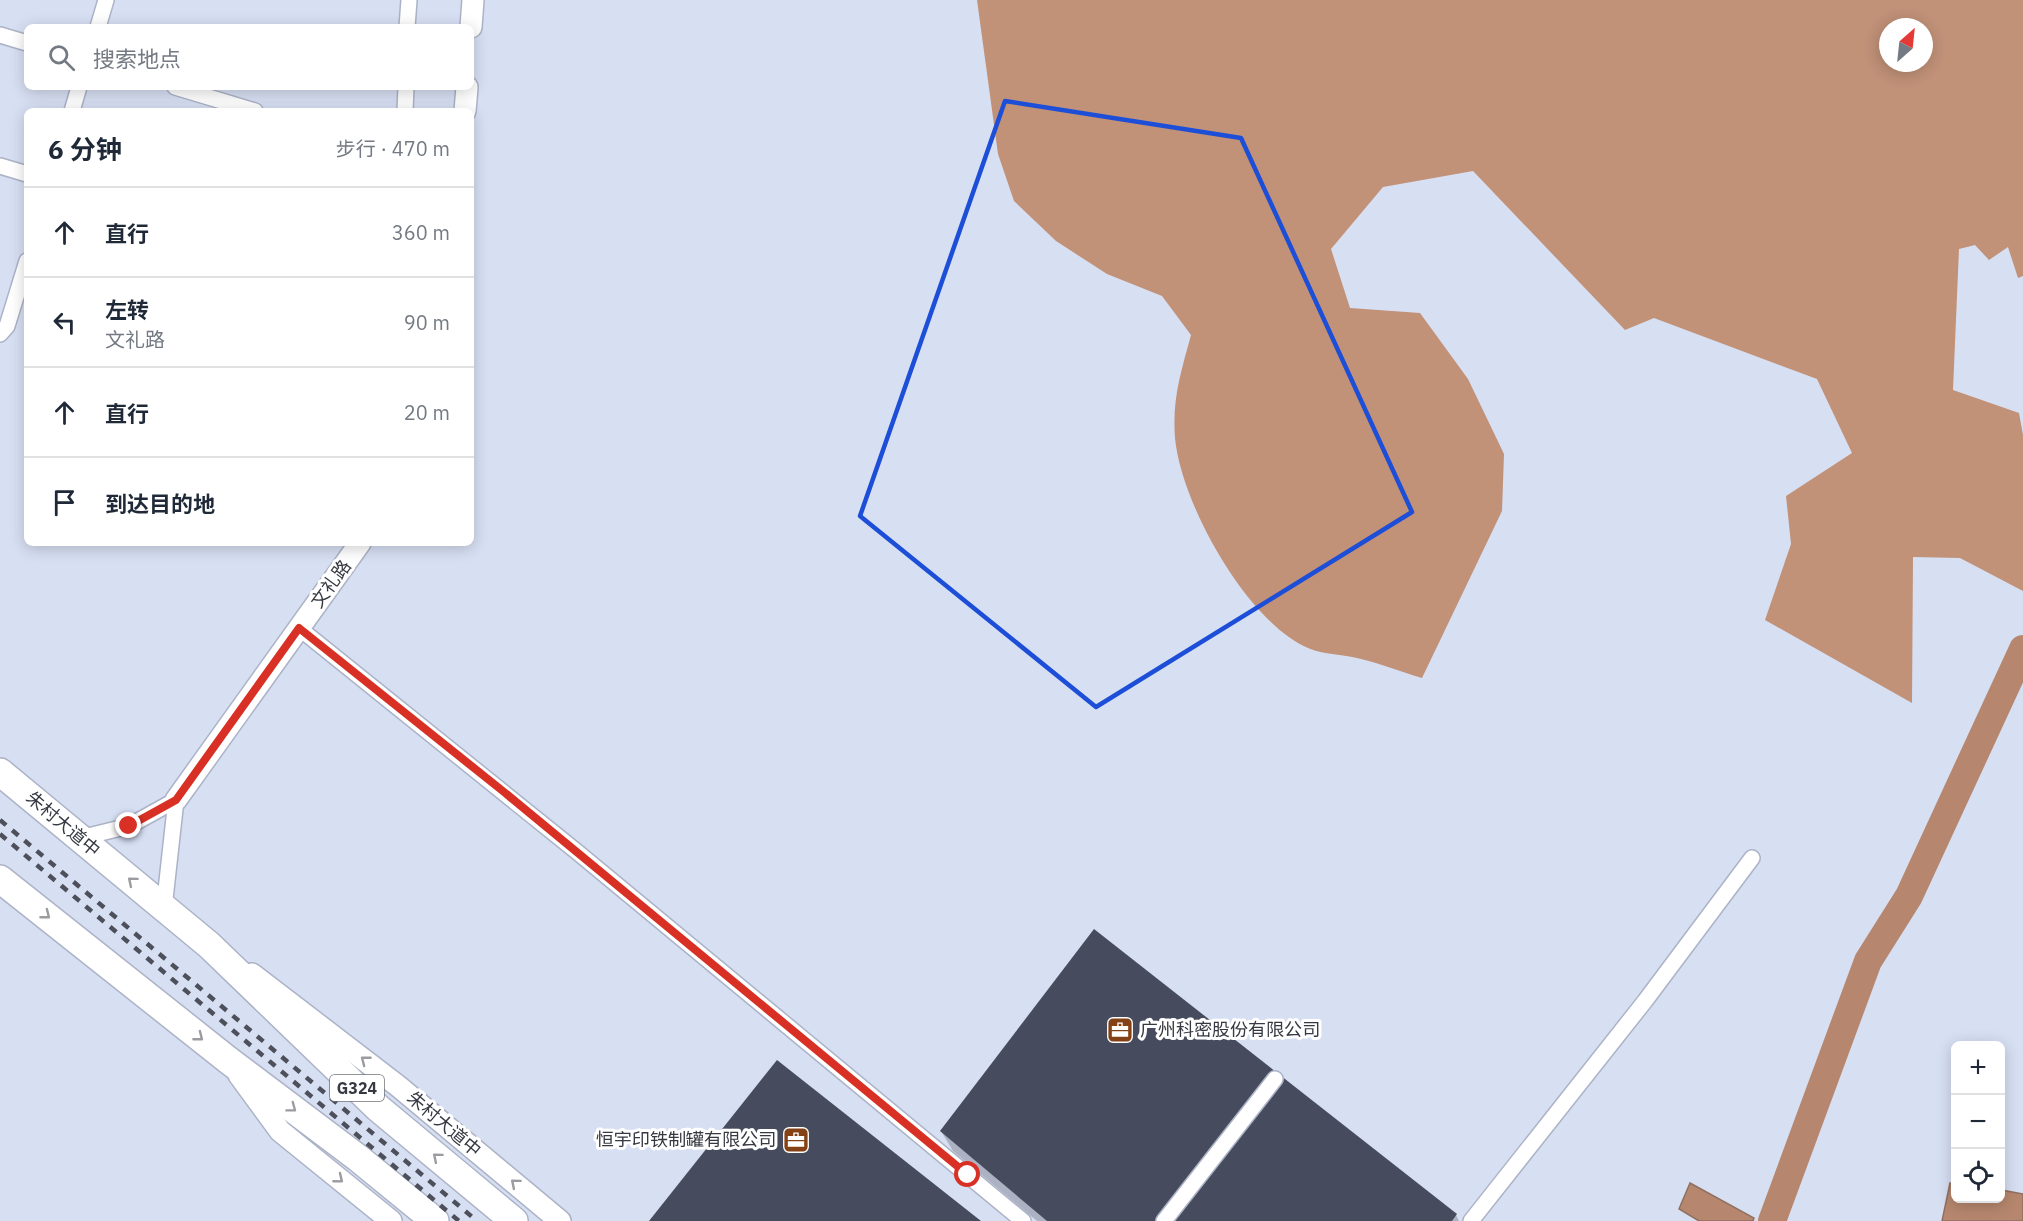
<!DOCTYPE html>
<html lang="zh">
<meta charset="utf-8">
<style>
body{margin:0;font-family:"IBM Plex Sans","Noto Sans SC",sans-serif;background:#f6f6f7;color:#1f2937}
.controls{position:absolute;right:18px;bottom:18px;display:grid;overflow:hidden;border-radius:9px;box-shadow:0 3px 15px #0003}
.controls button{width:54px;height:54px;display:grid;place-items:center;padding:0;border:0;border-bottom:2px solid #e0e1e3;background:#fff;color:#1f2937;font:30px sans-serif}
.compass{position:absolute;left:1879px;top:18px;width:54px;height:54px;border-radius:50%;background:#fff;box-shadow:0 3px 15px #0003;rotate:27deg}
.stop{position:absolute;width:18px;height:18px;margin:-14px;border:4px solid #d93025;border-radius:50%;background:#fff}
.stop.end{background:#d93025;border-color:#fff;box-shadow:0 2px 6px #0008}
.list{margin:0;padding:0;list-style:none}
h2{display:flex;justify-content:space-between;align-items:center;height:78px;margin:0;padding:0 24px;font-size:26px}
h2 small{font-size:20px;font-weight:400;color:#747a83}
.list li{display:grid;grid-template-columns:39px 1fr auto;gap:18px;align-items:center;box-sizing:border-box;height:90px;padding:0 24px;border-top:2px solid #e0e1e3}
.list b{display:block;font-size:22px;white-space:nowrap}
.list p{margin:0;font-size:20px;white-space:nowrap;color:#747a83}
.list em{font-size:20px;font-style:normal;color:#747a83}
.icon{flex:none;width:33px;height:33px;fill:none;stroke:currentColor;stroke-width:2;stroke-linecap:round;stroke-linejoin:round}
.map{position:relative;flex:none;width:2023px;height:1221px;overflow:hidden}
.search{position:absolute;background:#fff;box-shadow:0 3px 15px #0003;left:24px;top:24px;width:450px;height:66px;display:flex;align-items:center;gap:15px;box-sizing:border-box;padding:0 21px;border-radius:9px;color:#747a83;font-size:22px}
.panel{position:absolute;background:#fff;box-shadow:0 3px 15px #0003;left:24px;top:108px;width:450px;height:438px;border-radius:9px}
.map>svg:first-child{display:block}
.forest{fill:#c19178;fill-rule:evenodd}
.water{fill:#b6876e;stroke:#907060;stroke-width:1.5}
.shadow{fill:#0003}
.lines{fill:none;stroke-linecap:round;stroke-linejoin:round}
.river{stroke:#b6876e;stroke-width:28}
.building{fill:#464c5d}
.street-casing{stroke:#acb3c7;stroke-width:18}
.secondary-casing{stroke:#acb3c7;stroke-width:24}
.highway-casing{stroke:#acb3c7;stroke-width:30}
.street{stroke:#fff;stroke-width:15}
.secondary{stroke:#fff;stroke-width:21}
.highway{stroke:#fff;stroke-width:27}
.rail{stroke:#4d505a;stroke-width:4.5;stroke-dasharray:8 8;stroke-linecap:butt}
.oneway{stroke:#9a9ca0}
.route{stroke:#d93025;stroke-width:8}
.marked{fill:none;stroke:#1d4ed8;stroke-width:4.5;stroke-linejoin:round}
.labels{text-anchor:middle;stroke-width:6;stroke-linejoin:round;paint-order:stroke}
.shield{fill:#fff;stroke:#72747a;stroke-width:1.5}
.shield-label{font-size:16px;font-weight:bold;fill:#363941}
.street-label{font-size:18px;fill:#363941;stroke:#fff}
.poi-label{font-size:18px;fill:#363941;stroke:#fff;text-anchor:start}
</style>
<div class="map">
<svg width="2023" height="1221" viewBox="0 0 2023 1221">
<rect width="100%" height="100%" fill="#d7dff3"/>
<path class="forest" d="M977,0H2023V276L2018,278L2008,247L1989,260L1975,245L1959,249L1953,390L2019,413L2023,435V591L1960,558L1913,557L1912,703L1765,620L1791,544L1786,496L1852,453L1817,379L1654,318L1625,330L1473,171L1383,187L1331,249L1350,308L1420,313L1468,379L1504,454L1502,511L1422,678C1402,672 1382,664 1361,659C1345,654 1323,655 1308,648C1246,621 1181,503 1175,438C1172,399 1181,372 1191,335L1162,296L1107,274L1056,241L1014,201L998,154ZM1888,27H1924V63H1888Z"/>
<g class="water">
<polygon points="1690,1183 1754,1218 1753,1221 1699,1221 1679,1209"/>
<polygon points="1950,1183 1955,1184 1956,1198 2000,1198 2001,1190 2023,1194 2023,1221 1942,1221"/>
</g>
<polygon class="shadow" points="941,1131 1456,1215 1459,1221 1037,1221 953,1151"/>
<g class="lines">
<polyline class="river" points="1772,1221 1868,961 1909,896 2023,649"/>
</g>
<g class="building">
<polygon points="1094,929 1457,1214 1452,1221 1047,1221 940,1131"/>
<polygon points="777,1060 981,1221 649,1221"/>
</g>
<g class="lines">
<defs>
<g id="street">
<polyline points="98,27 106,0"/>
<polyline points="407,27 409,0"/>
<polyline points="0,35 27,43"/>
<polyline points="175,87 255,111"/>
<polyline points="72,111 79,87"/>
<polyline points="405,111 406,87"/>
<polyline points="0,166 27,174"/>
<polyline points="0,334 7,326 27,261"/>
<polyline points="299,628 576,851 1023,1221"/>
<polyline points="80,838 129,826 176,800"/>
<polyline points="164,908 176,800"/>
<polyline points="1164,1221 1275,1079"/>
<polyline points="1471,1221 1645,1001 1752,858"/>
</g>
<g id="secondary">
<polyline points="471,27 473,0"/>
<polyline points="465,111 467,87"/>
<polyline points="176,800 360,543"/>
<polyline points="252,974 398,1086 560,1221"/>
<polyline points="239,1075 280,1131 391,1221"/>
</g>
<g id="highway">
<polyline points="0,772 209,945 378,1108 514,1221"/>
<polyline points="0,879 228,1060 358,1158 435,1221"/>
</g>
</defs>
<use href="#street" class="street-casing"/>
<use href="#secondary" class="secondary-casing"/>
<use href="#highway" class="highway-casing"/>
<use href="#street" class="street"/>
<use href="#secondary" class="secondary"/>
<use href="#highway" class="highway"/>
<g class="rail">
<polyline points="0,820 477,1221"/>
<polyline points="0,834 459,1221"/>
</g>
</g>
<defs><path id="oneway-chevron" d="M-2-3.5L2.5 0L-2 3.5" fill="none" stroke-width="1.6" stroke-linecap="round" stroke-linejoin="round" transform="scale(1.5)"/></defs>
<g class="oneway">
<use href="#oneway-chevron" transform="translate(132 881) rotate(-140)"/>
<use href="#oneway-chevron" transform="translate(46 915) rotate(38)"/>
<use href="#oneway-chevron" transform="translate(199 1037) rotate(38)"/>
<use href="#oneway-chevron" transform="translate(365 1060) rotate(-142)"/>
<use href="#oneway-chevron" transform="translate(292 1108) rotate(37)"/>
<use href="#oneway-chevron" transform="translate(437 1157) rotate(-140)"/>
<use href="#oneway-chevron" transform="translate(339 1179) rotate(39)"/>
<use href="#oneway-chevron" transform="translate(515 1183) rotate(-140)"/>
</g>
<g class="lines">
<polyline class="route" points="129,826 176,800 299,628 504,792 968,1175"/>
</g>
<path class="marked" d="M1005,101L1241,138L1412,512L1096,707L860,516Z"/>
<defs>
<symbol id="office-square" viewBox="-11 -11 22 22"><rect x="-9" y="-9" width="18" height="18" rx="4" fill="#844115" stroke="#fff"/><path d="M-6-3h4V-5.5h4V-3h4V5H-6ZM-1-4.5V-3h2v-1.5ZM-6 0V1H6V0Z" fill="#fff"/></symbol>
</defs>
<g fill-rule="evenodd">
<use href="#office-square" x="1105" y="1015" width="30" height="30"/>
<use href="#office-square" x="781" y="1125" width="30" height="30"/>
</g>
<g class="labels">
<rect class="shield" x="330" y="1075" width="54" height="26" rx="4.5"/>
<g class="shield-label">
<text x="357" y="1094">G324</text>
</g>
<g class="street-label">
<text transform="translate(331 584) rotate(-54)" y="6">文礼路</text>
<text transform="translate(63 824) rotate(40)" y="6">朱村大道中</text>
<text transform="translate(444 1124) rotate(40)" y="6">朱村大道中</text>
</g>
<g class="poi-label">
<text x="1140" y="1036">广州科密股份有限公司</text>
<text x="776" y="1146" text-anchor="end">恒宇印铁制罐有限公司</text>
</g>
</g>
</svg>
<div class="controls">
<button>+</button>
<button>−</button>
<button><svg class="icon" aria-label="locate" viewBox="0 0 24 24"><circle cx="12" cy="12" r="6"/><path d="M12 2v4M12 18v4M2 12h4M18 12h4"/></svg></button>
</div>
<svg class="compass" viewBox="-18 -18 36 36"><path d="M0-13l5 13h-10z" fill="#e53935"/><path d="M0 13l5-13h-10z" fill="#747a83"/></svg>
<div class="stop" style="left:968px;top:1175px"></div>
<div class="stop end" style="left:129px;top:826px"></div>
<div class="search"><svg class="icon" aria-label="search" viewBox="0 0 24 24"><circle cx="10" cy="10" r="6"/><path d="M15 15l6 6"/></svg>搜索地点</div>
<section class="panel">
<h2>6 分钟<small>步行 · 470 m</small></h2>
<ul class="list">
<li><svg class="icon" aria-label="ahead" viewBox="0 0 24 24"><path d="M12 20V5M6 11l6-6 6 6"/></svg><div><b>直行</b></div><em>360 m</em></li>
<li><svg class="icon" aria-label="left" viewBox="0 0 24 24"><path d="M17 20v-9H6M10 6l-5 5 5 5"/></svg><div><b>左转</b><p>文礼路</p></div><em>90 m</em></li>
<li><svg class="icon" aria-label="ahead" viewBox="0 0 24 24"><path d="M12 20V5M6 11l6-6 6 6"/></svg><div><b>直行</b></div><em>20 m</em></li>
<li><svg class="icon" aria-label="arrive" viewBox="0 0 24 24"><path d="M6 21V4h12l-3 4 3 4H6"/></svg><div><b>到达目的地</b></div></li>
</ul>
</section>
</div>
